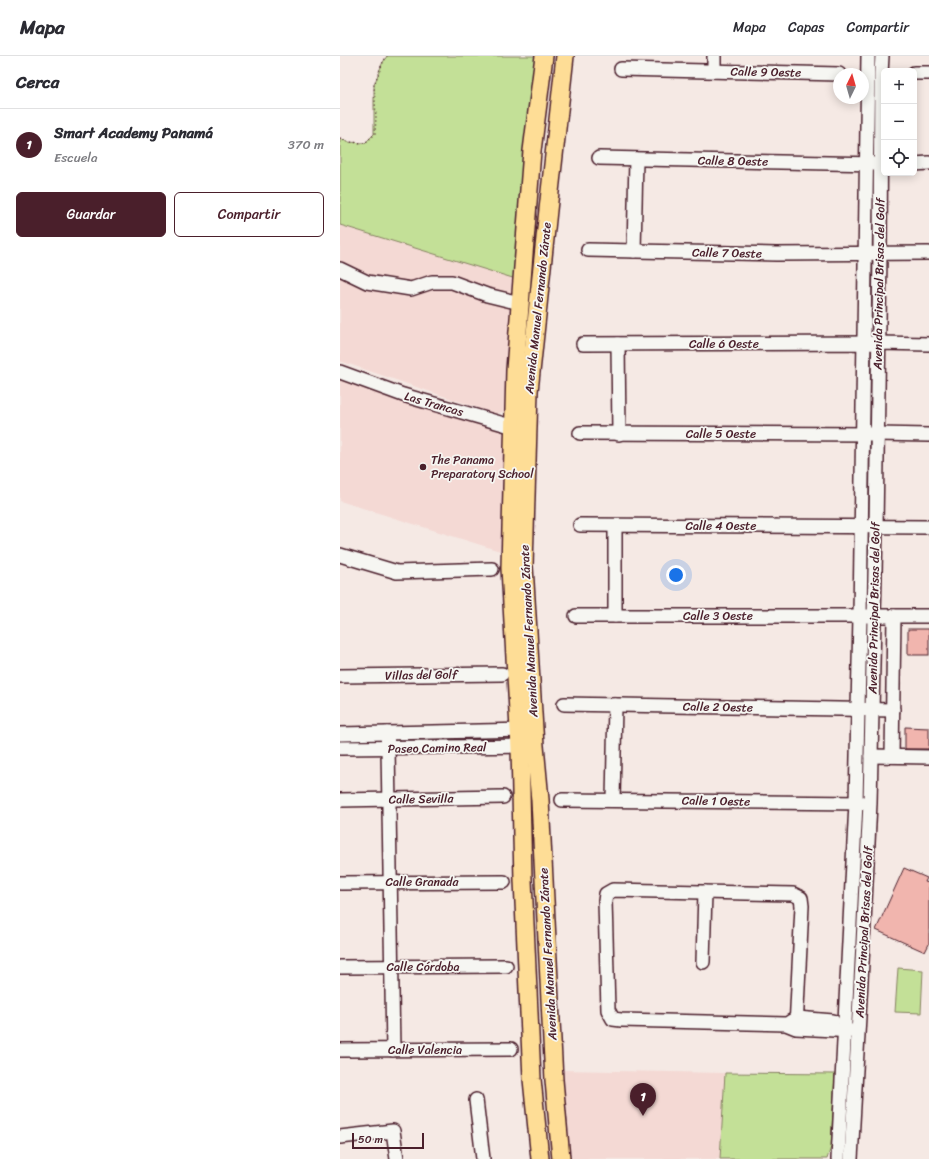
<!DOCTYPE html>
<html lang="es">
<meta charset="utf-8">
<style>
body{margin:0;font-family:Sriracha,sans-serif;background:#f7f7f7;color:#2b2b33}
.controls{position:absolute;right:12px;top:12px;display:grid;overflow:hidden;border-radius:6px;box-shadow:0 2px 10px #0003}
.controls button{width:36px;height:36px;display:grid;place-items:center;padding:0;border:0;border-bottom:1px solid #e1e1e2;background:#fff;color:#2b2b33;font:20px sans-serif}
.compass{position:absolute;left:493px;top:12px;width:36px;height:36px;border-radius:50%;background:#fff;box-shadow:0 2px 10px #0003;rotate:5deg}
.scale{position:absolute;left:12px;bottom:10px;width:72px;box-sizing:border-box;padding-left:4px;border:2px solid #4a1f2b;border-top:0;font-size:11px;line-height:14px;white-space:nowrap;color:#4a1f2b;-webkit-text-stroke:3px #f6f6f2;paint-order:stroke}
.you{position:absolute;left:336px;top:519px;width:14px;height:14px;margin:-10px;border:3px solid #fff;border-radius:50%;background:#1a73e8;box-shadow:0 0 0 6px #1a73e833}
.badge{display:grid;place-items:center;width:26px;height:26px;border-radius:50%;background:#4a1f2b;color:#fff;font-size:13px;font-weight:700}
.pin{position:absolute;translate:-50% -33px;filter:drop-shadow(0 1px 2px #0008)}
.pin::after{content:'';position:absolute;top:21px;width:14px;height:12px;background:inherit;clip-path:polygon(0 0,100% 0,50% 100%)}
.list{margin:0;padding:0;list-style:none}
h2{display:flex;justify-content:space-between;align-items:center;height:52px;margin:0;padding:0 16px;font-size:17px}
h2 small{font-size:13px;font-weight:400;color:#7c7c81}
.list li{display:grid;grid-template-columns:26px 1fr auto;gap:12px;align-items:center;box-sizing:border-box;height:72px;padding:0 16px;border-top:1px solid #e1e1e2}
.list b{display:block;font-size:15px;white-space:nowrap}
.list p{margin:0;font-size:13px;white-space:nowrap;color:#7c7c81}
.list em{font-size:13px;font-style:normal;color:#7c7c81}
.actions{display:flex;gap:8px;padding:12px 16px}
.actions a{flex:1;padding:9px 0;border:1px solid #4a1f2b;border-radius:6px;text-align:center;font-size:14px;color:#4a1f2b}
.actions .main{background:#4a1f2b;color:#fff}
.icon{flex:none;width:22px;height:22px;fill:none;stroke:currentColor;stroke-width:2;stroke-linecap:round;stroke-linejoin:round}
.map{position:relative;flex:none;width:589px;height:1103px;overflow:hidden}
header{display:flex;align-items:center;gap:24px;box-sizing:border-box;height:56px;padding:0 20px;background:#fff;border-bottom:1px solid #e1e1e2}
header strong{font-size:19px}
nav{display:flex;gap:22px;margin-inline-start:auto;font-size:14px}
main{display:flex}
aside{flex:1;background:#fff}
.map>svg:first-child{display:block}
.built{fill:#f4d9d4}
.green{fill:#c3e097;stroke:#868061}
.building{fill:#f1b5ae;stroke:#4a1f2b}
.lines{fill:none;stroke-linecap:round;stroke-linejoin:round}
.minor-casing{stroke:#4a1f2b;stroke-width:16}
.major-casing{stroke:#4a1f2b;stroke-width:20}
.path{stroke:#4a1f2b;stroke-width:1.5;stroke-dasharray:1 3;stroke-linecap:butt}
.minor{stroke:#f6f6f2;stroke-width:13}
.major{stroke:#fedd96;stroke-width:17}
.poi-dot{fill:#4a1f2b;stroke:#f6f6f2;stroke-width:1.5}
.labels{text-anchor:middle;stroke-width:3.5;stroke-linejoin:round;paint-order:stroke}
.street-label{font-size:12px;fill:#4a1f2b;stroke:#f6f6f2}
.poi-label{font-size:12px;fill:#4a1f2b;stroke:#f6f6f2;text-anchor:start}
</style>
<header>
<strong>Mapa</strong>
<nav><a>Mapa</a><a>Capas</a><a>Compartir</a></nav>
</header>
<main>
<aside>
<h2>Cerca<small></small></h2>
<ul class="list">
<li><span class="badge">1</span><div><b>Smart Academy Panamá</b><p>Escuela</p></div><em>370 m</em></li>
</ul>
<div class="actions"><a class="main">Guardar</a><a>Compartir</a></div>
</aside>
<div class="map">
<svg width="589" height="1103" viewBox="0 0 589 1103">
<rect width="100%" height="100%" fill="#f5e9e4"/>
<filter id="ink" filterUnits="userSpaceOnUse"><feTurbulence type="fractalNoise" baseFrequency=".025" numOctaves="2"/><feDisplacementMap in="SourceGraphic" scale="8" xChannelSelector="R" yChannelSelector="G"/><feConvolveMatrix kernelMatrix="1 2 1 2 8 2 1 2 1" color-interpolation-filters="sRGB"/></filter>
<g filter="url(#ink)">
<g class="built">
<polygon points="0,169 176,223 168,354 156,358 0,305"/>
<polygon points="0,323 167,377 164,472 160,495 0,445"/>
<polygon points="219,1014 385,1017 380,1103 228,1103"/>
</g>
<g class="green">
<polygon points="47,0 204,0 176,223 0,169 0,82 7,86 25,87 34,78 34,29 42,8"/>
<polygon points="558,912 583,914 581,957 555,956"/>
<polygon points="385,1017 495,1018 491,1091 487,1103 380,1103"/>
</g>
<g class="building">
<rect x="568" y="573" width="21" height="26"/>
<polygon points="565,671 589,672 589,693 565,693"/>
<polygon points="564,812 587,822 585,826 589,827 589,888 585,896 536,874"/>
</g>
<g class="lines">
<defs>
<g id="minor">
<polyline points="281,13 499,18"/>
<polyline points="374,15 374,0"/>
<polyline points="574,17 589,17"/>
<polyline points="259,102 536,108"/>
<polyline points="574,108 589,107"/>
<polyline points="248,194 436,198 589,197"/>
<polyline points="294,195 296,103"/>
<polyline points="0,213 27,226 71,233 92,226 112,226 147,239 180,247"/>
<polyline points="243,288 538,287 589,288"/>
<polyline points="278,288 279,378"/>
<polyline points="0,316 63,339 174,371 181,371"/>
<polyline points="240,377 537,378 589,379"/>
<polyline points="240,469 589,471"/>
<polyline points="0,499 57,516 152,513"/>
<polyline points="236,560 589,560"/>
<polyline points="275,560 275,470"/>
<polyline points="0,620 162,618"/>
<polyline points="224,648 553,654"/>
<polyline points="47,677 48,692 53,994"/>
<polyline points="0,678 188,674"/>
<polyline points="0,692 188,690"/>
<polyline points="531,700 589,701"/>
<polyline points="552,700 554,560"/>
<polyline points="0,744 163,741"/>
<polyline points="222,744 524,747"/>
<polyline points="273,744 275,649"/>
<polyline points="0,827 164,826"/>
<polyline points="363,906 365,836"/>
<polyline points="0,911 166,910"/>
<polyline points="450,966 457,962 493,965"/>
<polyline points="456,972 462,850 461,842 453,838 273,834 266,838 265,845 268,954 273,963 281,964 446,968 456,972 513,975"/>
<polyline points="0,994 171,993"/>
<polyline points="136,1044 143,1103"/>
<polyline points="0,1081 53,1075 57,1103"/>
<polyline points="498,1103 505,965 516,747 520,560 528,0"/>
<polyline points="511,1103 522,907 530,747 536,471 540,198 541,18 542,0"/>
</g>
<g id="major">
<polyline points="200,1103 192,1023 183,824 180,691 170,512 175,314 192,95 204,0"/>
<polyline points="221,1103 214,1024 200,744 195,690 184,510 189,335 208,154 225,0"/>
</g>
</defs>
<use href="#minor" class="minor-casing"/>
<use href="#major" class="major-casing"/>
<polyline class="path" points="0,82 7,86 25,87 35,78 36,61 34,29 42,8 47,0"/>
<use href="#minor" class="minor"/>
<use href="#major" class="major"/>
</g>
</g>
<circle class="poi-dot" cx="83" cy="411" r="4"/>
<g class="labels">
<g class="street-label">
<text transform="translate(426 16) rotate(1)" y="4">Calle 9 Oeste</text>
<text transform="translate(393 105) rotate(1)" y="4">Calle 8 Oeste</text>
<text transform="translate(387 197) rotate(1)" y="4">Calle 7 Oeste</text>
<text transform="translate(539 228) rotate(-89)" y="4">Avenida Principal Brisas del Golf</text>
<text transform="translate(198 252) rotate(-84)" y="4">Avenida Manuel Fernando Zárate</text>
<text x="384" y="292">Calle 6 Oeste</text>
<text transform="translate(94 348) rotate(16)" y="4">Las Trancas</text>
<text x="381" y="382">Calle 5 Oeste</text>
<text x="381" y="474">Calle 4 Oeste</text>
<text transform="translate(534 552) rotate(-89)" y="4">Avenida Principal Brisas del Golf</text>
<text x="378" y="564">Calle 3 Oeste</text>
<text transform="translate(189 575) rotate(-93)" y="4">Avenida Manuel Fernando Zárate</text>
<text transform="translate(81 619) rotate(-1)" y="4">Villas del Golf</text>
<text transform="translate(378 651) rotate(1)" y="4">Calle 2 Oeste</text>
<text transform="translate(97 692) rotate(-1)" y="4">Paseo Camino Real</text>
<text transform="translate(81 743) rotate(-1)" y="4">Calle Sevilla</text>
<text transform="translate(376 745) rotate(1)" y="4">Calle 1 Oeste</text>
<text x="82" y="830">Calle Granada</text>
<text transform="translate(524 876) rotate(-87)" y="4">Avenida Principal Brisas del Golf</text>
<text transform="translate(208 898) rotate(-93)" y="4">Avenida Manuel Fernando Zárate</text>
<text x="83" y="915">Calle Córdoba</text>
<text x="85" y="998">Calle Valencia</text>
</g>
<g class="poi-label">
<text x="91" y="408">The Panama<tspan x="91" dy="14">Preparatory School</tspan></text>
</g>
</g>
</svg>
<div class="controls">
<button>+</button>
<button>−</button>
<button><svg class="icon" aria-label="locate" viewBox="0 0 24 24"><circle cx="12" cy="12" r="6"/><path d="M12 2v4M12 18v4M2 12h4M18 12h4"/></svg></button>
</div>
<svg class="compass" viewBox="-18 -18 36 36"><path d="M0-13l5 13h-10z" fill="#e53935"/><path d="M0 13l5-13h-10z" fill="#7c7c81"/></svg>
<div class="scale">50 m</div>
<div class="you"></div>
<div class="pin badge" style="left:303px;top:1060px">1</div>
</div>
</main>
